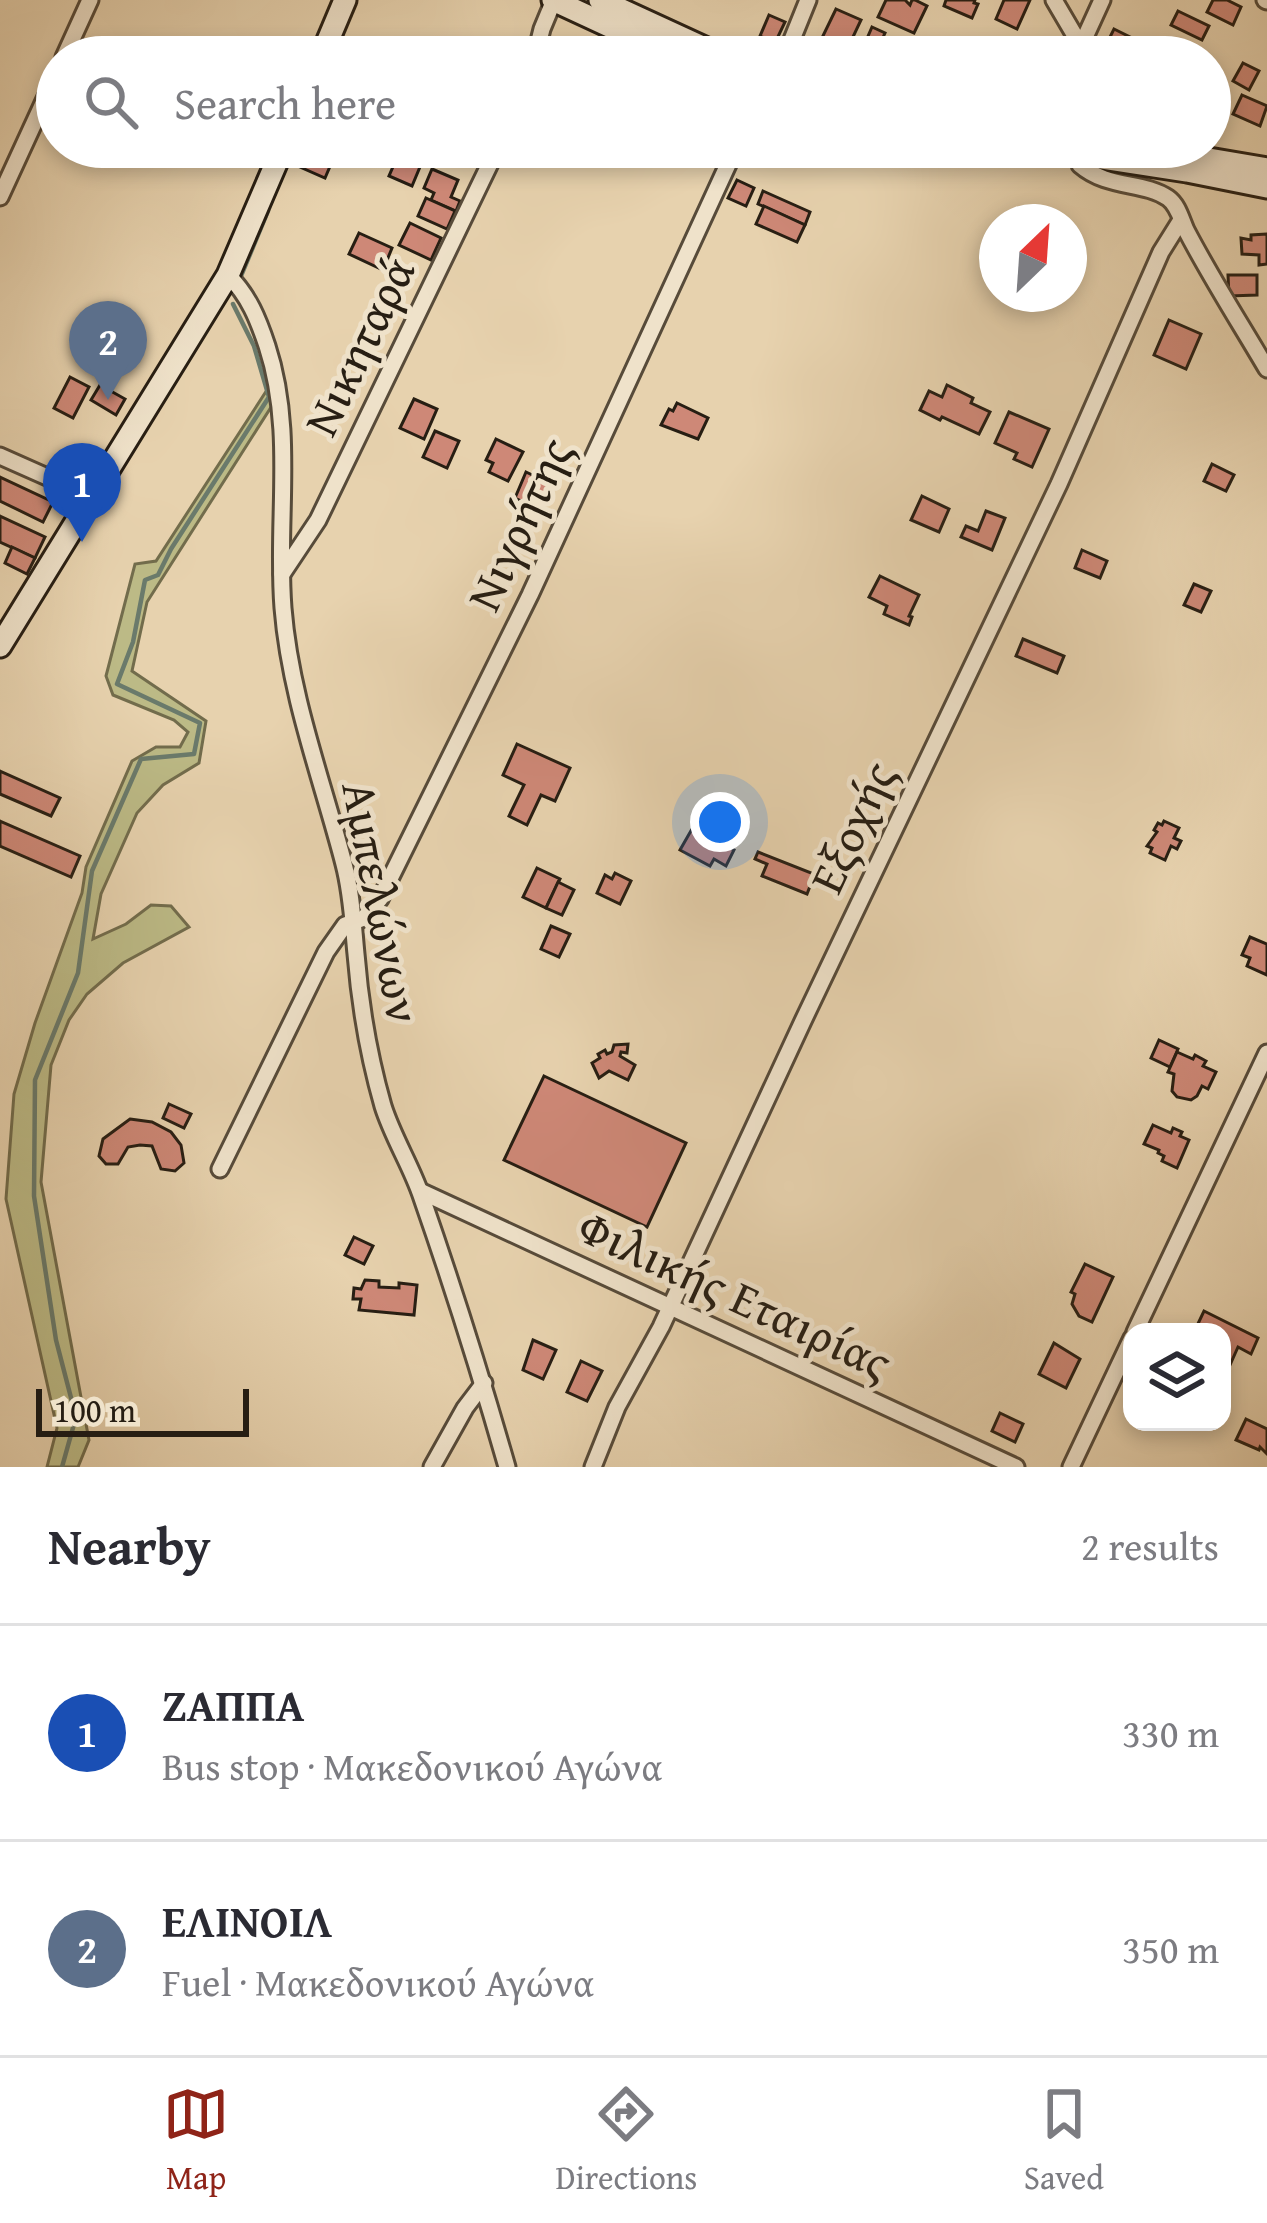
<!DOCTYPE html>
<meta charset="utf-8">
<style>
body{margin:0;font-family:"Gentium Book Plus",serif;background:#f7f7f7;color:#2b2b33}
.controls{position:absolute;right:36px;bottom:36px;display:grid;overflow:hidden;border-radius:24px;box-shadow:0 6px 18px #0003}
.controls button{width:108px;height:108px;display:grid;place-items:center;padding:0;border:0;border-bottom:3px solid #e1e1e2;background:#fff;color:#2b2b33;font:60px sans-serif}
.compass{position:absolute;left:979px;top:204px;width:108px;height:108px;border-radius:50%;background:#fff;box-shadow:0 6px 18px #0003;rotate:25deg}
.scale{position:absolute;left:36px;bottom:30px;width:213px;box-sizing:border-box;padding-left:12px;border:6px solid #271e13;border-top:0;font-size:33px;line-height:42px;white-space:nowrap;color:#271e13;-webkit-text-stroke:9px #efe2ca;paint-order:stroke}
.you{position:absolute;left:720px;top:822px;width:42px;height:42px;margin:-30px;border:9px solid #fff;border-radius:50%;background:#1a73e8;box-shadow:0 0 0 18px #1a73e833}
.badge{display:grid;place-items:center;width:78px;height:78px;border-radius:50%;background:#8f2418;color:#fff;font-size:39px;font-weight:700}
.pin{position:absolute;translate:-50% -99px;filter:drop-shadow(0 3px 6px #0008)}
.pin::after{content:'';position:absolute;top:63px;width:42px;height:36px;background:inherit;clip-path:polygon(0 0,100% 0,50% 100%)}
.list{margin:0;padding:0;list-style:none}
h2{display:flex;justify-content:space-between;align-items:center;height:156px;margin:0;padding:0 48px;font-size:51px}
h2 small{font-size:39px;font-weight:400;color:#7c7c81}
.list li{display:grid;grid-template-columns:78px 1fr auto;gap:36px;align-items:center;box-sizing:border-box;height:216px;padding:0 48px;border-top:3px solid #e1e1e2}
.list b{display:block;font-size:45px;white-space:nowrap}
.list p{margin:0;font-size:39px;white-space:nowrap;color:#7c7c81}
.list em{font-size:39px;font-style:normal;color:#7c7c81}
.icon{flex:none;width:66px;height:66px;fill:none;stroke:currentColor;stroke-width:2;stroke-linecap:round;stroke-linejoin:round}
.map{position:relative;flex:none;width:1267px;height:1467px;overflow:hidden}
.search{position:absolute;background:#fff;box-shadow:0 6px 18px #0003;left:36px;right:36px;top:36px;height:132px;display:flex;align-items:center;gap:30px;box-sizing:border-box;padding:0 42px;border-radius:66px;color:#7c7c81;font-size:45px}
.sheet{height:588px;background:#fff}
nav{display:flex;justify-content:space-around;align-items:center;box-sizing:border-box;height:168px;border-top:3px solid #e1e1e2;background:#fff;font-size:33px;color:#7c7c81}
nav a{display:grid;justify-items:center;gap:6px}
nav .on{color:#8f2418}
.map>svg:first-child{display:block}
.green{fill:#bcba86;stroke:#726c4c;stroke-width:3}
.lines{fill:none;stroke-linecap:round;stroke-linejoin:round}
.stream{stroke:#6a7a6b;stroke-width:4.5}
.building{fill:#ce8877;stroke:#271e13;stroke-width:3}
.minor-casing{stroke:#574b3a;stroke-width:21}
.secondary-casing{stroke:#271e13;stroke-width:27}
.minor{stroke:#efe2ca;stroke-width:15}
.secondary{stroke:#efe2ca;stroke-width:21}
.labels{text-anchor:middle;stroke-width:10;stroke-linejoin:round;paint-order:stroke}
.street-label{font-size:48px;fill:#271e13;stroke:#efe2ca}
</style>
<div class="map">
<svg width="1267" height="1467" viewBox="0 0 1267 1467">
<rect width="100%" height="100%" fill="#e7d2ae"/>
<filter id="stains"><feTurbulence type="fractalNoise" baseFrequency=".00167" numOctaves="4"/><feColorMatrix values="0 0 0 0 .2 0 0 0 0 .09 0 0 0 0 .02 0 0 0 .5 -.17"/></filter>
<radialGradient id="worn" r=".72"><stop offset=".6" stop-color="#630" stop-opacity="0"/><stop offset="1" stop-color="#630" stop-opacity=".3"/></radialGradient>
<polygon class="green" points="267,390 273,404 147,602 132,671 206,721 199,763 163,785 137,813 101,894 93,939 126,924 151,905 171,906 189,927 123,963 87,994 69,1020 51,1065 41,1182 89,1440 78,1467 47,1467 57,1428 6,1199 14,1094 35,1023 82,893 86,867 132,761 156,747 180,747 188,732 174,720 113,695 106,676 135,564 156,561"/>
<g class="lines">
<g class="stream">
<polyline points="241,276 268,211"/>
<polyline points="62,1467 76,1417 56,1340 34,1196 35,1080 78,973 92,871 141,759 194,754 200,723 117,684 133,642 145,580 158,575 171,549 269,397 254,346 233,304"/>
</g>
</g>
<g class="building">
<polygon points="886,0 905,0 910,5 912,0 915,0 927,6 914,33 878,17"/>
<polygon points="946,0 975,0 974,3 978,4 972,18 944,6"/>
<polygon points="1004,0 1030,0 1017,29 996,19"/>
<polygon points="1213,0 1227,0 1241,7 1233,25 1207,12"/>
<polygon points="836,9 861,20 844,56 819,44"/>
<polygon points="1178,11 1209,26 1202,40 1171,25"/>
<polygon points="769,15 785,22 775,43 760,36"/>
<polygon points="872,27 885,33 874,57 859,57"/>
<polygon points="1114,29 1132,38 1125,54 1106,45"/>
<polygon points="1243,63 1259,71 1249,90 1233,81"/>
<polygon points="1242,95 1267,106 1260,126 1233,114"/>
<polygon points="353,147 381,147 373,166 349,156"/>
<polygon points="306,153 331,164 325,178 300,167"/>
<polygon points="399,153 422,162 412,186 389,176"/>
<polygon points="432,169 458,180 451,197 460,201 456,211 431,200 434,193 424,188"/>
<polygon points="737,180 754,188 746,206 728,198"/>
<polygon points="763,191 810,212 805,225 758,204"/>
<polygon points="426,198 455,211 447,229 418,216"/>
<polygon points="764,206 805,225 797,242 756,224"/>
<polygon points="410,223 441,238 431,260 399,245"/>
<polygon points="359,233 392,248 383,270 349,254"/>
<polygon points="1267,234 1267,264 1259,265 1259,255 1242,254 1241,238 1251,240 1251,235"/>
<polygon points="1228,275 1257,275 1257,295 1229,296"/>
<polygon points="1169,320 1201,334 1186,369 1154,355"/>
<polygon points="70,377 89,387 73,418 54,408"/>
<polygon points="100,385 125,399 116,415 91,400"/>
<polygon points="947,385 973,398 971,403 990,412 979,434 942,417 940,420 920,410 929,391 942,397"/>
<polygon points="414,399 437,409 424,439 400,428"/>
<polygon points="677,403 708,418 698,439 661,425 669,409 673,411"/>
<polygon points="1009,412 1049,429 1032,467 1014,459 1017,453 995,443"/>
<polygon points="435,431 459,441 447,468 423,457"/>
<polygon points="496,439 523,452 508,481 489,472 493,463 486,460"/>
<polygon points="1212,464 1234,475 1226,491 1204,481"/>
<polygon points="526,472 549,483 534,518 519,511 523,502 515,498"/>
<polygon points="0,477 53,502 43,522 0,501"/>
<polygon points="922,496 949,509 939,532 911,520"/>
<polygon points="986,511 1005,518 992,550 961,537 966,526 978,531"/>
<polygon points="0,516 45,537 35,558 0,542"/>
<polygon points="12,547 35,558 27,574 5,563"/>
<polygon points="1082,550 1107,561 1100,578 1075,568"/>
<polygon points="880,576 919,595 909,616 912,617 909,625 884,614 887,606 869,597"/>
<polygon points="1194,584 1211,591 1201,612 1184,605"/>
<polygon points="1023,639 1064,656 1057,673 1016,656"/>
<polygon points="517,744 570,768 555,801 541,795 527,825 509,816 524,785 503,775"/>
<polygon points="0,771 60,798 51,816 0,794"/>
<polygon points="0,821 80,856 71,877 0,846"/>
<polygon points="1164,821 1179,828 1174,838 1181,841 1177,849 1171,846 1165,860 1150,853 1152,848 1147,846 1157,832 1154,830 1158,823 1162,825"/>
<polygon points="692,829 734,850 726,866 714,859 710,866 680,850"/>
<polygon points="758,852 824,878 821,884 812,881 807,894 762,876 767,864 755,859"/>
<polygon points="537,868 560,879 546,908 523,897"/>
<polygon points="615,873 631,881 620,904 597,893 605,875 612,879"/>
<polygon points="558,882 574,890 562,915 546,908"/>
<polygon points="551,926 570,934 559,957 541,949"/>
<polygon points="1250,937 1267,944 1267,975 1247,966 1250,958 1242,955"/>
<polygon points="1159,1040 1178,1049 1170,1067 1151,1058"/>
<polygon points="628,1044 627,1053 621,1052 620,1056 635,1065 628,1080 609,1071 599,1078 592,1063 600,1058 598,1054 605,1050 607,1054 612,1052 614,1045"/>
<polygon points="1177,1052 1193,1059 1195,1055 1206,1061 1203,1066 1216,1072 1208,1089 1202,1086 1197,1096 1191,1100 1177,1097 1172,1091 1174,1074 1168,1072"/>
<polygon points="544,1076 686,1143 647,1227 504,1160"/>
<polygon points="169,1104 191,1114 184,1128 163,1118"/>
<polygon points="130,1119 152,1122 171,1132 181,1145 184,1163 175,1171 161,1169 152,1146 140,1145 128,1147 118,1164 106,1164 99,1156 103,1139"/>
<polygon points="1153,1125 1171,1133 1173,1128 1182,1132 1180,1136 1189,1140 1177,1168 1162,1161 1164,1156 1158,1153 1159,1150 1144,1144"/>
<polygon points="354,1237 373,1246 364,1264 345,1255"/>
<polygon points="1085,1264 1113,1277 1092,1322 1079,1316 1072,1304 1075,1294 1071,1292"/>
<polygon points="365,1280 379,1281 379,1287 399,1288 399,1283 417,1285 414,1315 359,1310 361,1299 353,1299 354,1288 361,1289"/>
<polygon points="1204,1311 1258,1338 1251,1354 1238,1347 1230,1365 1222,1361 1222,1332 1195,1330"/>
<polygon points="533,1340 556,1350 543,1379 523,1370"/>
<polygon points="1054,1343 1080,1359 1066,1388 1039,1374"/>
<polygon points="581,1361 602,1371 587,1401 567,1392"/>
<polygon points="1000,1413 1023,1424 1015,1442 992,1431"/>
<polygon points="1246,1419 1267,1429 1267,1454 1260,1447 1259,1450 1236,1440"/>
</g>
<g class="lines">
<defs>
<g id="minor">
<polyline points="1054,0 1081,46"/>
<polyline points="1265,0 1267,1"/>
<polyline points="64,57 90,0"/>
<polyline points="535,57 542,29 554,0"/>
<polyline points="785,57 808,0"/>
<polyline points="1076,57 1102,0"/>
<path d="M1079,154L1080,165C1108,189 1143,181 1168,198C1178,205 1181,219 1186,230C1211,278 1240,323 1267,369"/>
<polyline points="0,197 57,73"/>
<path d="M228,275C249,296 258,319 267,346C295,431 276,520 283,608C290,696 322,779 344,864C352,894 353,924 356,954C360,1004 369,1057 383,1106C393,1138 412,1167 422,1198C453,1287 481,1376 507,1467"/>
<polyline points="0,456 90,496"/>
<polyline points="282,574 318,520 498,147"/>
<polyline points="220,1169 326,952 345,925 364,918 380,899 530,595 736,147"/>
<polyline points="420,1191 1016,1467"/>
<polyline points="1135,1332 1267,1053"/>
<polyline points="432,1467 465,1408 484,1383"/>
<polyline points="593,1467 617,1407 661,1327 803,1021 1059,484 1161,252 1181,220"/>
<polyline points="1071,1467 1132,1338"/>
</g>
<g id="secondary">
<polyline points="553,0 676,57"/>
<polyline points="600,0 724,57"/>
<polyline points="321,57 345,0"/>
<polyline points="1031,147 1187,171 1267,187"/>
<polyline points="1138,147 1267,169"/>
<polyline points="0,646 228,275 283,147"/>
</g>
</defs>
<use href="#minor" class="minor-casing"/>
<use href="#secondary" class="secondary-casing"/>
<use href="#minor" class="minor"/>
<use href="#secondary" class="secondary"/>
</g>
<g class="labels">
<g class="street-label">
<text transform="translate(359 346) rotate(-64)" y="17">Νικηταρά</text>
<text transform="translate(519 524) rotate(-65)" y="17">Νιγρήτης</text>
<text transform="translate(852 827) rotate(-65)" y="17">Εξοχής</text>
<text transform="translate(382 902) rotate(79)" y="17">Αμπελώνων</text>
<text transform="translate(735 1294) rotate(25)" y="17">Φιλικής Εταιρίας</text>
</g>
</g>
<rect width="100%" height="100%" filter="url(#stains)"/>
<rect width="100%" height="100%" fill="url(#worn)"/>
</svg>
<div class="controls">
<button><svg class="icon" aria-label="layers" viewBox="0 0 24 24"><path d="M12 4l9 5-9 5-9-5zM3 14l9 5 9-5"/></svg></button>
</div>
<svg class="compass" viewBox="-18 -18 36 36"><path d="M0-13l5 13h-10z" fill="#e53935"/><path d="M0 13l5-13h-10z" fill="#7c7c81"/></svg>
<div class="scale">100 m</div>
<div class="you"></div>
<div class="pin badge" style="left:82px;top:542px;background:#1a4fb4">1</div>
<div class="pin badge" style="left:108px;top:400px;background:#5c6f8a">2</div>
<div class="search"><svg class="icon" aria-label="search" viewBox="0 0 24 24"><circle cx="10" cy="10" r="6"/><path d="M15 15l6 6"/></svg>Search here</div>
</div>
<section class="sheet">
<h2>Nearby<small>2 results</small></h2>
<ul class="list">
<li><span class="badge" style="background:#1a4fb4">1</span><div><b>ΖΑΠΠΑ</b><p>Bus stop · Μακεδονικού Αγώνα</p></div><em>330 m</em></li>
<li><span class="badge" style="background:#5c6f8a">2</span><div><b>ΕΛΙΝΟΙΛ</b><p>Fuel · Μακεδονικού Αγώνα</p></div><em>350 m</em></li>
</ul>
</section>
<nav>
<a class="on"><svg class="icon" aria-label="map" viewBox="0 0 24 24"><path d="M3 6l6-2 6 2 6-2v14l-6 2-6-2-6 2zM9 4v14M15 6v14"/></svg>Map</a>
<a><svg class="icon" aria-label="directions" viewBox="0 0 24 24"><path d="M12 3l9 9-9 9-9-9zM9 14v-3h6M13 9l2 2-2 2"/></svg>Directions</a>
<a><svg class="icon" aria-label="saved" viewBox="0 0 24 24"><path d="M7 4h10v16l-5-4-5 4z"/></svg>Saved</a>
</nav>
